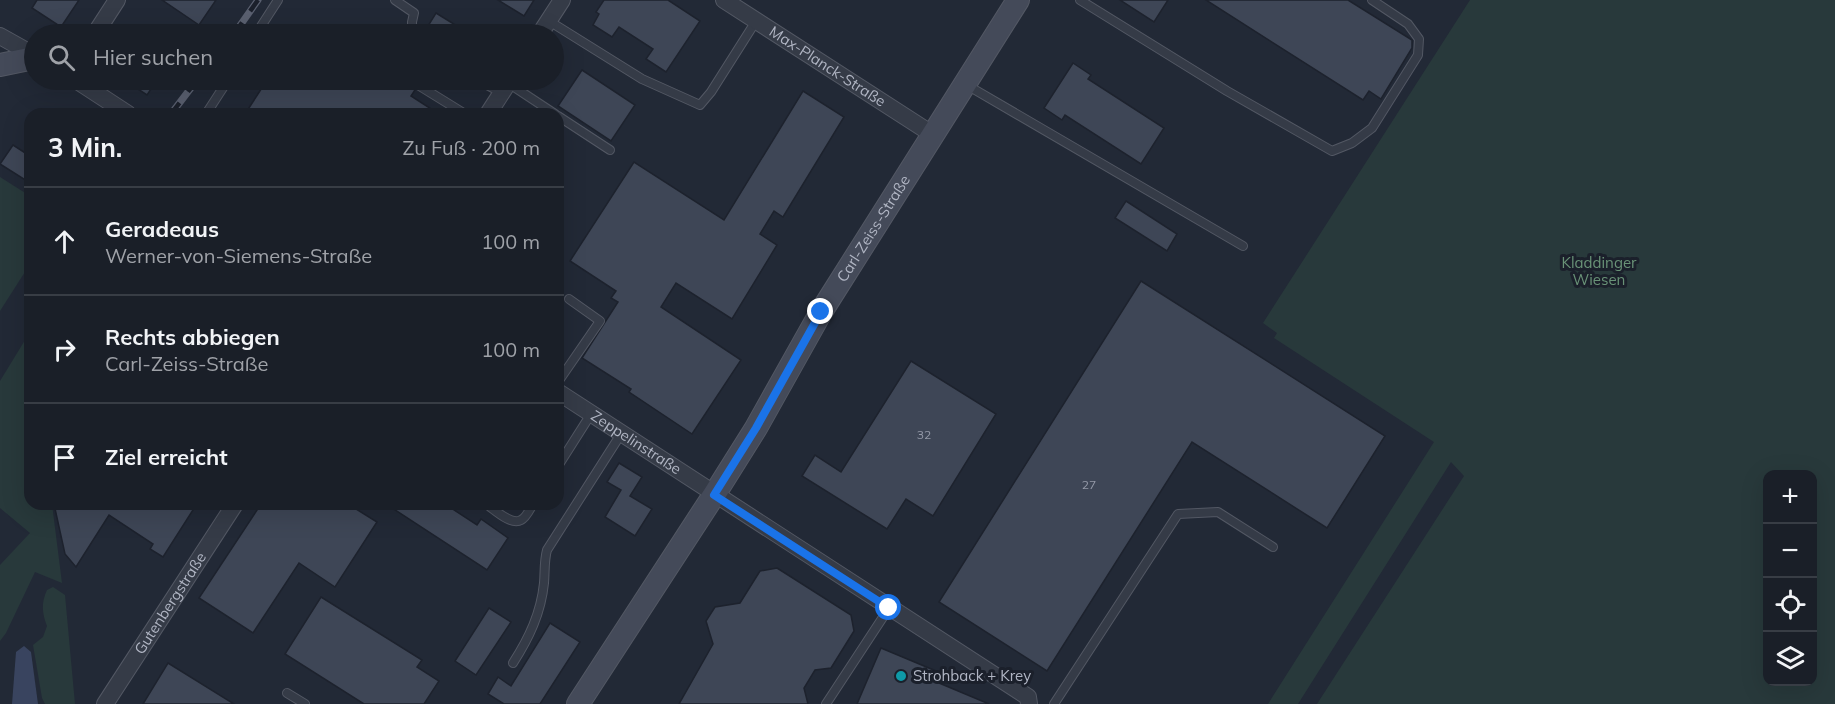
<!DOCTYPE html>
<html lang="de">
<meta charset="utf-8">
<style>
body{margin:0;font-family:Mulish,sans-serif;background:#232730;color:#f1f3f6}
.controls{position:absolute;right:18px;bottom:18px;display:grid;overflow:hidden;border-radius:12px;box-shadow:0 6px 24px #0002}
.controls button{width:54px;height:54px;display:grid;place-items:center;padding:0;border:0;border-bottom:2px solid #383d45;background:#1a1f28;color:#f1f3f6;font:30px sans-serif}
.stop{position:absolute;width:18px;height:18px;margin:-14px;border:4px solid #1a73e8;border-radius:50%;background:#fff}
.stop.end{background:#1a73e8;border-color:#fff;box-shadow:0 2px 6px #0008}
.list{margin:0;padding:0;list-style:none}
h2{display:flex;justify-content:space-between;align-items:center;height:78px;margin:0;padding:0 24px;font-size:26px}
h2 small{font-size:20px;font-weight:400;color:#9fa2a8}
.list li{display:grid;grid-template-columns:39px 1fr auto;gap:18px;align-items:center;box-sizing:border-box;height:108px;padding:0 24px;border-top:2px solid #383d45}
.list b{display:block;font-size:22px;white-space:nowrap}
.list p{margin:0;font-size:20px;white-space:nowrap;color:#9fa2a8}
.list em{font-size:20px;font-style:normal;color:#9fa2a8}
.icon{flex:none;width:33px;height:33px;fill:none;stroke:currentColor;stroke-width:2;stroke-linecap:round;stroke-linejoin:round}
.map{position:relative;flex:none;width:1835px;height:704px;overflow:hidden}
.search{position:absolute;background:#1a1f28;box-shadow:0 6px 24px #0002;left:24px;top:24px;width:540px;height:66px;display:flex;align-items:center;gap:15px;box-sizing:border-box;padding:0 21px;border-radius:33px;color:#9fa2a8;font-size:22px}
.panel{position:absolute;background:#1a1f28;box-shadow:0 6px 24px #0002;left:24px;top:108px;width:540px;height:402px;border-radius:18px}
.map>svg:first-child{display:block}
.green{fill:#28393b;fill-rule:evenodd}
.water{fill:#39445f}
.building{fill:#3e4656;stroke:#1d222d;stroke-width:1.5}
.lines{fill:none;stroke-linecap:round;stroke-linejoin:round}
.lane-casing{stroke:#535864;stroke-width:10}
.street-casing{stroke:#535864;stroke-width:18}
.secondary-casing{stroke:#535864;stroke-width:24}
.lane{stroke:#353b47;stroke-width:8}
.street{stroke:#353b47;stroke-width:16}
.secondary{stroke:#444a59;stroke-width:22}
.rail-casing{stroke:#5a6070;stroke-width:7}
.rail{stroke:#1b202b;stroke-width:4.5;stroke-dasharray:14;stroke-linecap:butt}
.route{stroke:#1a73e8;stroke-width:8}
.culture-dot{fill:#0f9aa8;stroke:#1b202b;stroke-width:2}
.labels{text-anchor:middle;stroke-width:6;stroke-linejoin:round;paint-order:stroke}
.number-label{font-size:12px;fill:#9499a8}
.street-label{font-size:15px;fill:#b0b5c3;stroke:#1b202b}
.park-label{font-size:15px;fill:#699277;stroke:#1b202b}
.poi-label{font-size:15px;fill:#b0b5c3;stroke:#1b202b;text-anchor:start}
</style>
<div class="map">
<svg width="1835" height="704" viewBox="0 0 1835 704">
<rect width="100%" height="100%" fill="#222936"/>
<g class="green">
<path d="M1470,0H1835V704H1317L1464,476L1451,462L1298,704H1268L1434,442L1274,338L1277,333L1263,323ZM1768,474H1812V682H1768Z"/>
<polygon points="0,177 30,196 30,264 0,311"/>
<polygon points="30,332 30,504 52,504 62,583 35,572 6,633 0,641 0,565 30,533 0,508 0,381"/>
<path d="M53,587L65,595L75,704H45L42,698L33,645L43,637L47,626C42,613 41,603 47,590Z"/>
</g>
<polygon class="water" points="24,646 31,652 38,704 12,704 16,652"/>
<g class="building">
<polygon points="37,0 79,0 61,27 32,8"/>
<polygon points="162,0 216,0 199,25"/>
<polygon points="498,0 534,0 524,16"/>
<polygon points="604,0 668,0 700,21 666,72 646,59 653,49 619,27 612,37 593,25 599,14 596,12"/>
<polygon points="1120,0 1168,0 1154,22"/>
<polygon points="1206,0 1348,0 1412,40 1412,48 1381,99 1369,91 1363,100"/>
<polygon points="436,13 470,34 423,34"/>
<polygon points="1073,63 1091,75 1088,79 1164,128 1141,164 1065,115 1062,120 1044,108"/>
<polygon points="582,70 635,105 611,141 558,106"/>
<polygon points="124,80 157,80 147,95"/>
<polygon points="267,80 402,80 406,85 415,90 411,96 439,114 245,114"/>
<polygon points="803,91 844,117 783,217 774,211 760,234 777,245 732,319 676,283 661,307 741,360 692,434 629,392 631,389 582,358 618,302 611,298 616,291 570,261 634,162 724,220"/>
<polygon points="13,145 30,156 30,183 0,164"/>
<polygon points="1126,201 1177,234 1167,251 1115,218"/>
<polygon points="1141,281 1385,436 1327,528 1192,442 1047,671 939,602"/>
<polygon points="911,361 996,414 933,516 906,499 887,529 802,476 815,455 841,472"/>
<polygon points="619,463 642,477 630,496 652,509 635,536 605,517 621,490 607,482"/>
<polygon points="54,504 184,504 193,510 163,557 150,549 153,544 109,515 76,567 65,554"/>
<polygon points="261,504 348,504 377,522 335,587 299,563 253,633 199,598"/>
<polygon points="386,504 445,504 477,525 481,519 508,538 487,570"/>
<polygon points="777,568 851,615 854,631 831,668 815,670 804,688 808,704 679,704 713,644 706,621 715,607 740,603 760,571"/>
<polygon points="321,597 422,660 417,667 439,681 424,704 364,704 285,654"/>
<polygon points="489,608 511,622 476,675 455,661"/>
<polygon points="550,623 580,642 540,704 504,704 488,694 498,677 511,686"/>
<polygon points="881,648 936,671 932,680 989,704 857,704"/>
<polygon points="168,663 234,704 143,704"/>
</g>
<g class="lines">
<defs>
<g id="lane">
<polyline points="395,0 414,13 412,22 412,34"/>
<polyline points="1080,0 1227,91 1332,151 1352,143 1372,128 1418,55 1419,39 1408,24 1372,0"/>
<polyline points="549,21 642,79 700,105 711,92 756,21"/>
<polyline points="256,34 278,0"/>
<polyline points="410,80 465,114"/>
<polyline points="478,80 502,93"/>
<polyline points="508,83 555,114"/>
<polyline points="965,84 1243,246"/>
<polyline points="206,114 228,80"/>
<polyline points="558,116 610,150"/>
<polyline points="558,382 600,321 569,299"/>
<polyline points="558,466 591,414"/>
<path d="M486,504C494,509 511,526 521,520C526,518 530,509 533,504"/>
<path d="M513,663C529,638 541,613 544,583C545,571 544,561 547,550L621,434"/>
<polyline points="287,693 305,704"/>
<polyline points="826,704 889,608"/>
<polyline points="1054,704 1178,514 1218,512 1273,547"/>
</g>
<g id="street">
<path id="s1" d="M724,0L932,134"/>
<polyline points="95,34 117,0"/>
<polyline points="540,34 562,0"/>
<polyline points="0,36 34,55"/>
<polyline points="76,80 128,114"/>
<polyline points="488,114 510,80"/>
<path id="s2" d="M558,392L1028,697L1029,704"/>
<path id="s3" d="M105,704L235,504"/>
</g>
<g id="secondary">
<polyline points="0,65 34,58"/>
<path id="s4" d="M578,704L714,495L756,428L821,312L1018,0"/>
</g>
</defs>
<use href="#lane" class="lane-casing"/>
<use href="#street" class="street-casing"/>
<use href="#secondary" class="secondary-casing"/>
<use href="#lane" class="lane"/>
<use href="#street" class="street"/>
<use href="#secondary" class="secondary"/>
<defs>
<g id="rail">
<polyline points="234,34 258,0"/>
<polyline points="171,114 197,80"/>
</g>
</defs>
<use href="#rail" class="rail-casing"/>
<use href="#rail" class="rail"/>
</g>
<g class="lines">
<polyline class="route" points="821,312 756,428 714,495 889,608"/>
</g>
<circle class="culture-dot" cx="901" cy="676" r="6"/>
<g class="labels">
<g class="number-label">
<text x="924" y="439">32</text>
<text x="1089" y="489">27</text>
</g>
<g class="street-label">
<text dy="5" stroke="none"><textPath href="#s1" startOffset="123">Max-Planck-Straße</textPath></text>
<text dy="5" stroke="none"><textPath href="#s4" startOffset="560">Carl-Zeiss-Straße</textPath></text>
<text dy="5" stroke="none"><textPath href="#s2" startOffset="93">Zeppelinstraße</textPath></text>
<text dy="5" stroke="none"><textPath href="#s3" startOffset="120">Gutenbergstraße</textPath></text>
</g>
<g class="park-label">
<text x="1599" y="268">Kladdinger<tspan x="1599" dy="17">Wiesen</tspan></text>
</g>
<g class="poi-label">
<text x="913" y="681">Strohback + Krey</text>
</g>
</g>
</svg>
<div class="controls">
<button>+</button>
<button>−</button>
<button><svg class="icon" aria-label="locate" viewBox="0 0 24 24"><circle cx="12" cy="12" r="6"/><path d="M12 2v4M12 18v4M2 12h4M18 12h4"/></svg></button>
<button><svg class="icon" aria-label="layers" viewBox="0 0 24 24"><path d="M12 4l9 5-9 5-9-5zM3 14l9 5 9-5"/></svg></button>
</div>
<div class="stop" style="left:889px;top:608px"></div>
<div class="stop end" style="left:821px;top:312px"></div>
<div class="search"><svg class="icon" aria-label="search" viewBox="0 0 24 24"><circle cx="10" cy="10" r="6"/><path d="M15 15l6 6"/></svg>Hier suchen</div>
<section class="panel">
<h2>3 Min.<small>Zu Fuß · 200 m</small></h2>
<ul class="list">
<li><svg class="icon" aria-label="ahead" viewBox="0 0 24 24"><path d="M12 20V5M6 11l6-6 6 6"/></svg><div><b>Geradeaus</b><p>Werner-von-Siemens-Straße</p></div><em>100 m</em></li>
<li><svg class="icon" aria-label="right" viewBox="0 0 24 24"><path d="M7 20v-9h11M14 6l5 5-5 5"/></svg><div><b>Rechts abbiegen</b><p>Carl-Zeiss-Straße</p></div><em>100 m</em></li>
<li><svg class="icon" aria-label="arrive" viewBox="0 0 24 24"><path d="M6 21V4h12l-3 4 3 4H6"/></svg><div><b>Ziel erreicht</b></div></li>
</ul>
</section>
</div>
